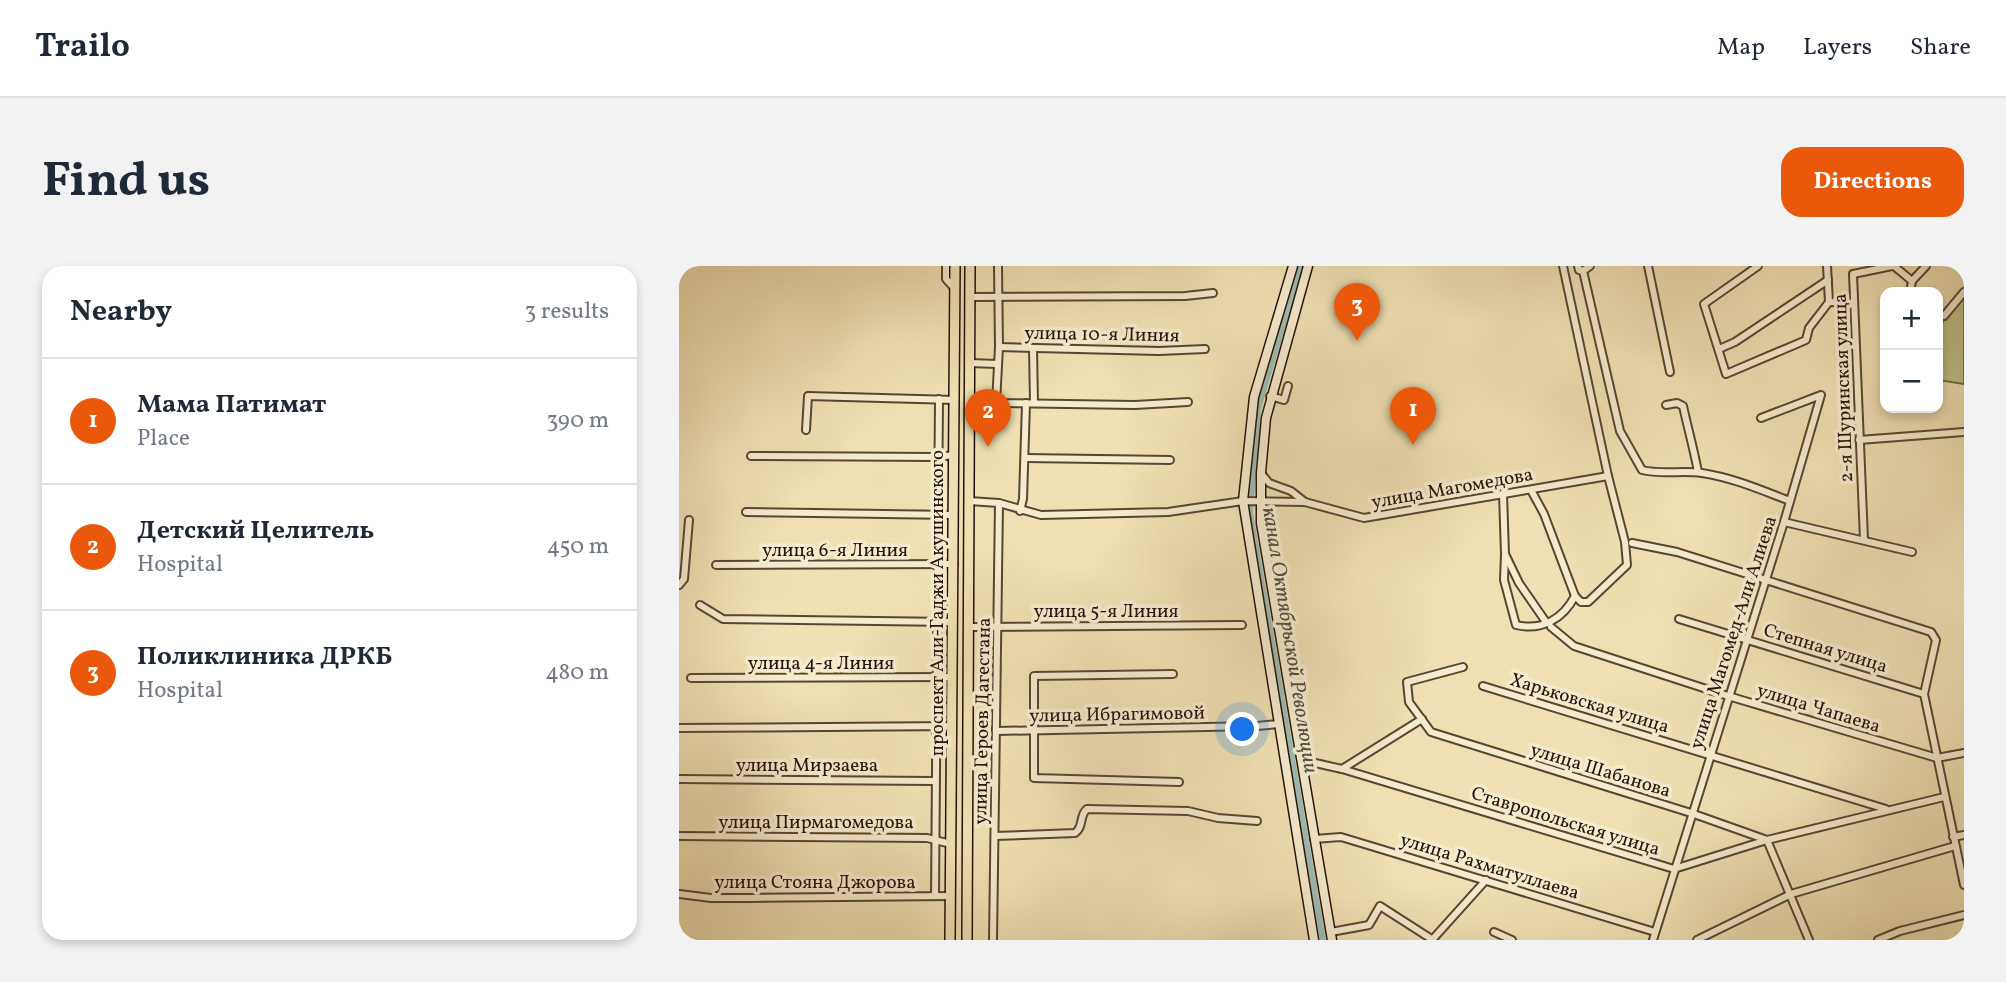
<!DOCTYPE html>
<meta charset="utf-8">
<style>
body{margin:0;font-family:Vollkorn,serif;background:#f2f2f3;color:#1f2937}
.controls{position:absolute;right:21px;top:21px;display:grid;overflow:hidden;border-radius:14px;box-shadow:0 4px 10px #0003}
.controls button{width:63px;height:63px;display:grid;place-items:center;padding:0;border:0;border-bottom:2px solid #e0e1e3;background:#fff;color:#1f2937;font:35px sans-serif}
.you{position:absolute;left:564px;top:464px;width:24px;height:24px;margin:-18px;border:5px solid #fff;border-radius:50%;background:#1a73e8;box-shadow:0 0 0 10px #1a73e833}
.badge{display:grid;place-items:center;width:46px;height:46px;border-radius:50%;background:#ea580c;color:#fff;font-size:23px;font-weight:700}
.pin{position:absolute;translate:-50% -58px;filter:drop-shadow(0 2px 4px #0008)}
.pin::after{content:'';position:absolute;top:37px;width:24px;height:21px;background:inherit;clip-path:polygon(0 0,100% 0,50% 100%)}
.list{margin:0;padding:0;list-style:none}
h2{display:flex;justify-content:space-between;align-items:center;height:91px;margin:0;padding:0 28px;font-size:30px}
h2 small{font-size:23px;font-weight:400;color:#747a83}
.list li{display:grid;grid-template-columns:46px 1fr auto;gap:21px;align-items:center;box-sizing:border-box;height:126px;padding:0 28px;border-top:2px solid #e0e1e3}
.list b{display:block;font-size:26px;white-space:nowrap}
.list p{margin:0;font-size:23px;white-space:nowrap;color:#747a83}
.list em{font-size:23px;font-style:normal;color:#747a83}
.map{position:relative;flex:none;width:1285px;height:674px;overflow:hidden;border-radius:21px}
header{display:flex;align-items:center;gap:42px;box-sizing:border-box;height:98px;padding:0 35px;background:#fff;border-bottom:2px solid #e0e1e3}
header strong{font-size:33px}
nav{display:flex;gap:38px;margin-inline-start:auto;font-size:24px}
.intro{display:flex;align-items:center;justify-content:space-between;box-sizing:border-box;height:168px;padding:0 42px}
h1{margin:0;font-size:49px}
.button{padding:18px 32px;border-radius:21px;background:#ea580c;color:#fff;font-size:24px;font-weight:700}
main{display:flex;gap:42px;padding:0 42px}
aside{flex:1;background:#fff;border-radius:21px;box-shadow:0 4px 10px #0003}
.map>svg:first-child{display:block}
.green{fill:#bfc188;stroke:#726a48;stroke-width:2}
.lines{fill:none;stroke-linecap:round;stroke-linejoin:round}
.canal{stroke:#9cbcb5;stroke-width:6}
.minor-casing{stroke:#584633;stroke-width:10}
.secondary-casing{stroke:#251208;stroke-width:11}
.primary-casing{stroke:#251208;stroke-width:12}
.minor{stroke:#f5ecce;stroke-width:6}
.secondary{stroke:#f5ecce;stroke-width:8}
.primary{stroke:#efe1b3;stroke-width:9}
.labels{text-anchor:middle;stroke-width:7;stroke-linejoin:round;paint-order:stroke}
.street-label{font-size:19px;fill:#251208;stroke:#f5ecce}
.water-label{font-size:21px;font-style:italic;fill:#4f4e45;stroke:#f5ecce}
</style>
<header>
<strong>Trailo</strong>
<nav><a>Map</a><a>Layers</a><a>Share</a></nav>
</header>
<div class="intro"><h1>Find us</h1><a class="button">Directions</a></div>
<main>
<aside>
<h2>Nearby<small>3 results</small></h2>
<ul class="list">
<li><span class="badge">1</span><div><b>Мама Патимат</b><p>Place</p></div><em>390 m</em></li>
<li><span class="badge">2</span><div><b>Детский Целитель</b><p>Hospital</p></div><em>450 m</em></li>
<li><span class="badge">3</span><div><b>Поликлиника ДРКБ</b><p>Hospital</p></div><em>480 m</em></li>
</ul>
</aside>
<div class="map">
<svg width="1285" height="674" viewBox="0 0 1285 674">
<rect width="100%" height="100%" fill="#efe1b3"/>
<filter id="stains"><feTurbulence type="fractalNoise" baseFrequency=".00286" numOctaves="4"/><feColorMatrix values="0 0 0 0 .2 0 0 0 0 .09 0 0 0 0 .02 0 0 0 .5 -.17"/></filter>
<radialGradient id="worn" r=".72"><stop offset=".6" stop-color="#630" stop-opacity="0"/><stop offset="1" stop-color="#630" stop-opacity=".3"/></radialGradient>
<polygon class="green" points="1285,28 1285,118 1259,114 1259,74 1265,51"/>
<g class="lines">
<polyline class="canal" points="622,0 579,142 571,247 644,674"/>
<defs>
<g id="minor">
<polyline points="267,0 267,13 276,23"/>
<polyline points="319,0 320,81 317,137 456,139 509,136"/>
<polyline points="899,0 900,4 904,5 911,0"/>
<polyline points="969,0 991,106"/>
<polyline points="1079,0 1025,38 1047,108 1127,74 1130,62 1150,36"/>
<polyline points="1148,0 1150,36 1175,37"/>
<polyline points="1215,0 1233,15 1231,26"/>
<path d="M904,5L941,165L963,204C983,209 1003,204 1023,207C1055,212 1082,224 1111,235"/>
<polyline points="1233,15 1247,0"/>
<polyline points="291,31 506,30 534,27"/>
<polyline points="1259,47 1265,50 1285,26"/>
<polyline points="320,81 480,85 526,83"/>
<polyline points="354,82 355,137"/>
<polyline points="1040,83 1056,76 1149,14"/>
<polyline points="290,97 319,98"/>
<polyline points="591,130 605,134 609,120"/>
<path d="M987,139L998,137L1004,140C1009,163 1015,184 1019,206"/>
<polyline points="127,164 129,130 276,134"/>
<polyline points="1180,174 1285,166"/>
<polyline points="72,190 259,191 275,189"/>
<polyline points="346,192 491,194"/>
<polyline points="582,207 590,217 612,225 626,236"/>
<polyline points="852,224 865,248 896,330"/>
<polyline points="824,228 826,288 840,317 867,356"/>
<polyline points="290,235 320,237 362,249 489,246 564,235 626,236 685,252 929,210"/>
<polyline points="341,245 344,233 347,137"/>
<polyline points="67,246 275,249"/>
<polyline points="1105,256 1233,286"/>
<polyline points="1185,274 1174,8 1213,0"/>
<polyline points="953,277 998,286 1252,366 1257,374 1245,428 1285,619"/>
<path d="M826,288L825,314L837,359C863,365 884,353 896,330L902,336H909L948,299L946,276L929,210L884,0"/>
<polyline points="37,299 275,298"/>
<polyline points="0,319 5,313 10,254"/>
<polyline points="21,339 44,353 273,356"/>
<polyline points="1000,353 1245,428"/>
<polyline points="290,361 563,359"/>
<polyline points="872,361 895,380 1049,430 1258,492 1285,487"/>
<polyline points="784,401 728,416 730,436 752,466 1012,547 1088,574 1130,674"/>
<polyline points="494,408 355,410 355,512 500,516"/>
<polyline points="12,412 273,411"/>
<polyline points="804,420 1207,543"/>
<polyline points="0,462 273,460"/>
<polyline points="318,465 578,460 600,458"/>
<polyline points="623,494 663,503 995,603 1088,574 1265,531"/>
<polyline points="663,503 743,453"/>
<polyline points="0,513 256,515"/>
<polyline points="0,570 248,572 272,578"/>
<path d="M316,570L396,567C405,561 400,549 408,543L509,545L539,552L578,555"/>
<polyline points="1274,571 1285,569"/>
<polyline points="635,573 662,571 976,666"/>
<polyline points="0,628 32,632 70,632 272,630"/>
<polyline points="256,630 260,133"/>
<polyline points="652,666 690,659 701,640 754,674"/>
<polyline points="815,666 833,674"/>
<polyline points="314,674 320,237"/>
<polyline points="753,674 807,614"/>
<polyline points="974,674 1105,256 1142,129 1082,152"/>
<polyline points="1018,674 1112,628 1276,580"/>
<polyline points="1199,674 1221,665 1285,649"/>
</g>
<g id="secondary">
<polyline points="614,0 575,131 564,235 635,674"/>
<polyline points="629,0 587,152 582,207 582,257 653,674"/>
</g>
<g id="primary">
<polyline points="271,674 276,0"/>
<polyline points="288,674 291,0"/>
</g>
</defs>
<use href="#minor" class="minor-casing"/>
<use href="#secondary" class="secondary-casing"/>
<use href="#primary" class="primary-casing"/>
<use href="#minor" class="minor"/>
<use href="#secondary" class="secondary"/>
<use href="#primary" class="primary"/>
</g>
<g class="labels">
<g class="street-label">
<text transform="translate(423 67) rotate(1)" y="7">улица 10-я Линия</text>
<text transform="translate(1163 122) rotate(-92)" y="7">2-я Шуринская улица</text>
<text transform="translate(773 221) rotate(-10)" y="7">улица Магомедова</text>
<text x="156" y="290">улица 6-я Линия</text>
<text transform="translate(257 337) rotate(-90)" y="7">проспект Али-Гаджи Акушинского</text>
<text x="427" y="351">улица 5-я Линия</text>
<text transform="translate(1053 366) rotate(-72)" y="7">улица Магомед-Али Алиева</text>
<text transform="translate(1147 381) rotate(17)" y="7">Степная улица</text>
<text x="142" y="403">улица 4-я Линия</text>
<text transform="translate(911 436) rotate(17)" y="7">Харьковская улица</text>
<text transform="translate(1140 441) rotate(17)" y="7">улица Чапаева</text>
<text transform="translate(438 447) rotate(-1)" y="7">улица Ибрагимовой</text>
<text transform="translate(302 455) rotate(-89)" y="7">улица Героев Дагестана</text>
<text x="128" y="505">улица Мирзаева</text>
<text transform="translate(922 503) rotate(17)" y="7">улица Шабанова</text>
<text transform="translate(887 554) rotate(17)" y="7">Ставропольская улица</text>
<text x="137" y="562">улица Пирмагомедова</text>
<text transform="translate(811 599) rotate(17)" y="7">улица Рахматуллаева</text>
<text x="136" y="622">улица Стояна Джорова</text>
</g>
<g class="water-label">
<text transform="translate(612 374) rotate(81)" y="7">канал Октябрьской Революции</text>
</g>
</g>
<rect width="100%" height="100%" filter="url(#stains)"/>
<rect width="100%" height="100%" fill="url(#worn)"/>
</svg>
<div class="controls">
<button>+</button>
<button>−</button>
</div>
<div class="you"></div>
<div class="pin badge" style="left:734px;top:179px">1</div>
<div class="pin badge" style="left:309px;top:181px">2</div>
<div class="pin badge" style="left:678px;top:75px">3</div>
</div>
</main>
